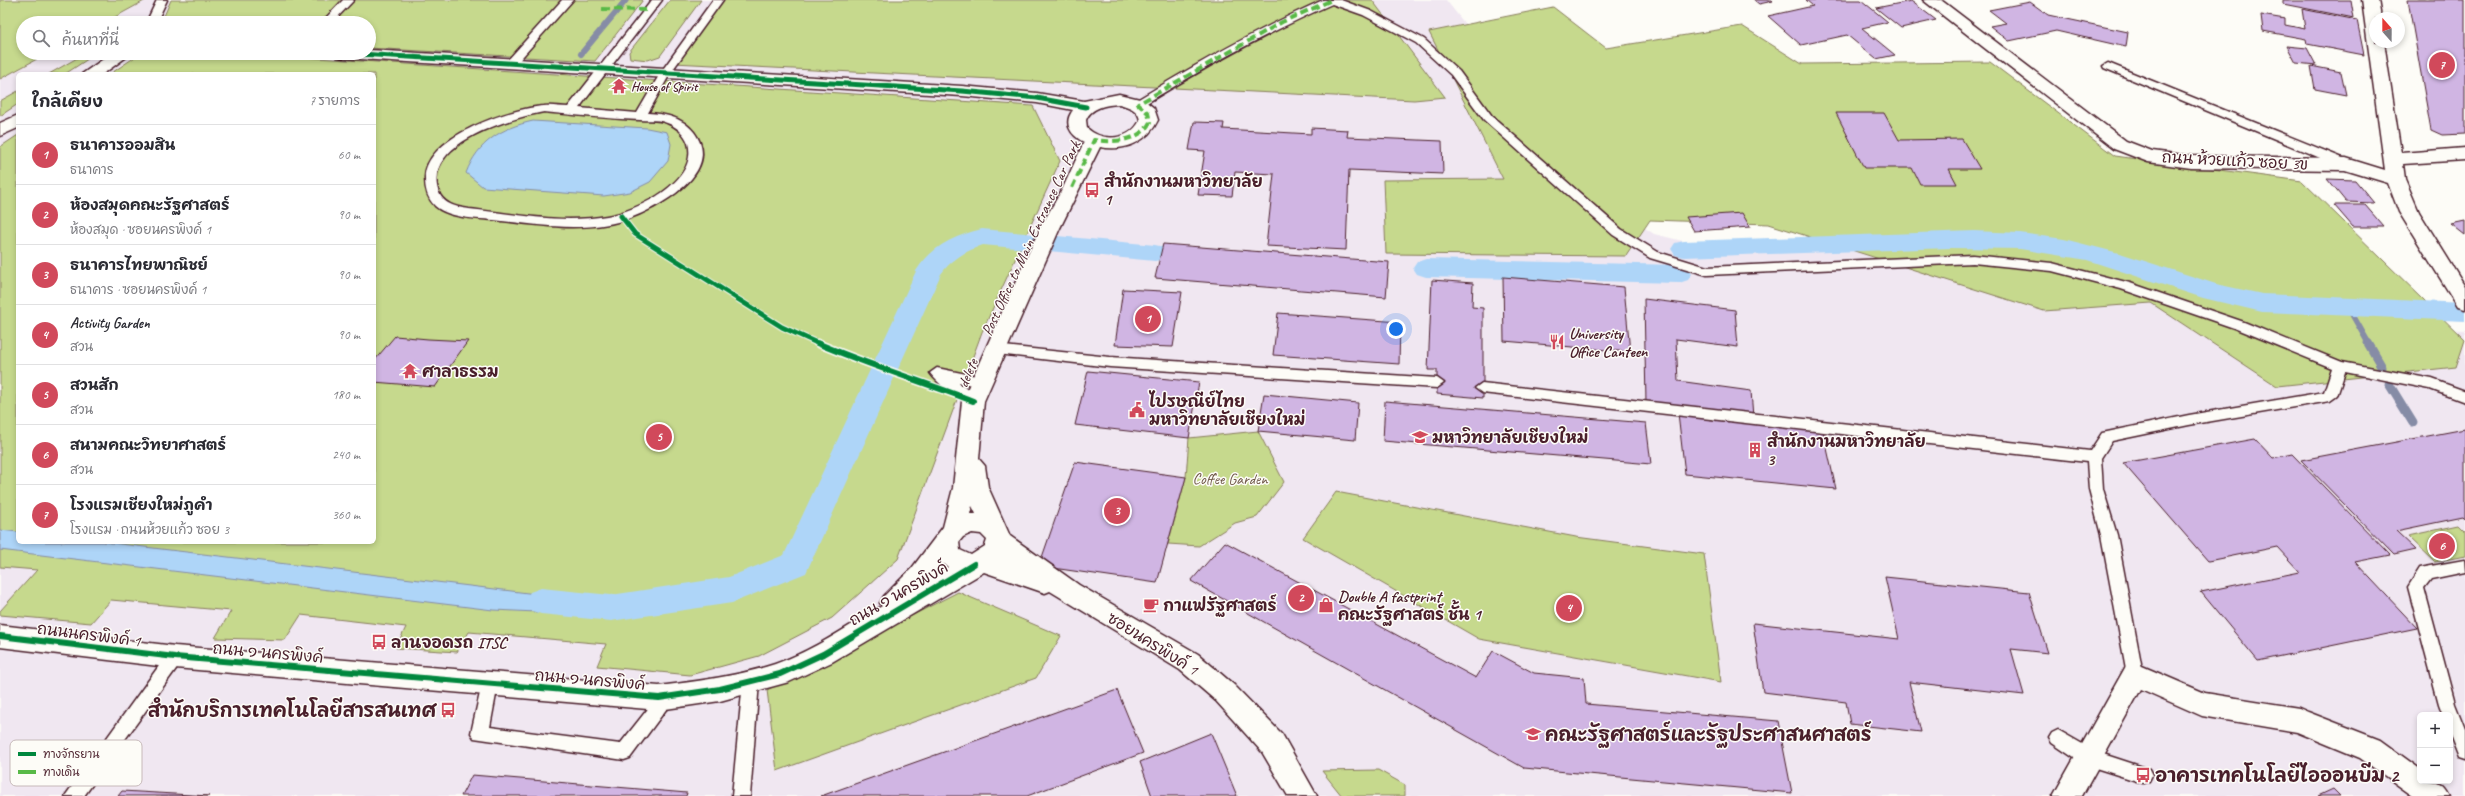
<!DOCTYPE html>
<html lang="th">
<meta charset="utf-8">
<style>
body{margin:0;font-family:Caveat,"Playpen Sans Thai",sans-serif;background:#f2f2f3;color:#2b2b33}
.controls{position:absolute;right:12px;bottom:12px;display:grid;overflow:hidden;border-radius:6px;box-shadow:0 2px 6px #0003}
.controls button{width:36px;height:36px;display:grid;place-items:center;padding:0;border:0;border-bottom:1px solid #e1e1e2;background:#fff;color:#2b2b33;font:20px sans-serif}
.compass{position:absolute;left:2369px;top:12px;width:36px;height:36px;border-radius:50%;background:#fff;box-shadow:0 2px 6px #0003;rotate:339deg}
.you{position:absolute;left:1396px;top:329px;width:14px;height:14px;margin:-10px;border:3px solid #fff;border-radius:50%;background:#1a73e8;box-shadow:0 0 0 6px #1a73e833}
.badge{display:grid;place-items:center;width:26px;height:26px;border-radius:50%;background:#d1495b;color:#fff;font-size:13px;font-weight:700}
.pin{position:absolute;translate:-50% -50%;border:2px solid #fff;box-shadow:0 1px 4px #0006}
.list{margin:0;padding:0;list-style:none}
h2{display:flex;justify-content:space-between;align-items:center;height:52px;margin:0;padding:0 16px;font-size:17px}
h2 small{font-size:13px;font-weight:400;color:#7c7c81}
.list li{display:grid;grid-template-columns:26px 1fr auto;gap:12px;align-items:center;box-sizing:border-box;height:60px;padding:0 16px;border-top:1px solid #e1e1e2}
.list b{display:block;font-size:15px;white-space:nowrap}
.list p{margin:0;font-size:13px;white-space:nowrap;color:#7c7c81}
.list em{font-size:13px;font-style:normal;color:#7c7c81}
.icon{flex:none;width:22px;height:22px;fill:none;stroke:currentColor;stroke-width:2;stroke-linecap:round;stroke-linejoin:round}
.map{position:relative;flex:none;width:2465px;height:796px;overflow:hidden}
.search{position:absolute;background:#fff;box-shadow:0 2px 6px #0003;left:16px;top:16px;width:360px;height:44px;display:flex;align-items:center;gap:10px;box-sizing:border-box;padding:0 14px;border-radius:22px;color:#7c7c81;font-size:15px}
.panel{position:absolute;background:#fff;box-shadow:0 2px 6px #0003;left:16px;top:72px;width:360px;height:472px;border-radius:6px}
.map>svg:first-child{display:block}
.built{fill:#f0e7f1;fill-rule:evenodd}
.green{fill:#c6d98d;stroke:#887c5c}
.water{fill:#aed5f8;stroke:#868ca6}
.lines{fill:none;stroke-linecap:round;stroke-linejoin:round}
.stream-far1{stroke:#868ca6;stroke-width:6}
.stream{stroke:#868ca6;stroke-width:9}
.canal{fill:#aed5f8;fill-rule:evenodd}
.building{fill:#d0b5e3;stroke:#4a1f2b}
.service-casing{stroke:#4a1f2b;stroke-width:3}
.minor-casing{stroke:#4a1f2b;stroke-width:3}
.service{fill:#fdfcf7;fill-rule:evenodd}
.minor{fill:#fdfcf7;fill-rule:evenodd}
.quiet{stroke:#58b947;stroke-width:4;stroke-dasharray:8 4;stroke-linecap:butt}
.cycleway-far1-casing{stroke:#fdfcf7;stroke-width:7}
.cycleway-casing{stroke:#fdfcf7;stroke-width:9}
.cycleway-far1{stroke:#00873e;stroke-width:5}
.cycleway{stroke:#00873e;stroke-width:6}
.labels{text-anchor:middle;stroke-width:3;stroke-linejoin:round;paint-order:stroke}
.far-poi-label{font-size:13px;font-weight:bold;fill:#4a1f2b;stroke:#fdfcf7;text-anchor:start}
.street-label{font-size:16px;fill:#4a1f2b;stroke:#fdfcf7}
.poi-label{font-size:16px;font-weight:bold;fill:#4a1f2b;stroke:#fdfcf7;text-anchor:start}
.park-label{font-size:16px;fill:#6f5748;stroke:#fdfcf7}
.near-poi-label{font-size:19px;font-weight:bold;fill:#4a1f2b;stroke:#fdfcf7;text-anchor:start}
.key{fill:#fdfcf7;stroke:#c7baba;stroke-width:1}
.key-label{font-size:11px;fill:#4a1f2b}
</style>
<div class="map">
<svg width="2465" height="796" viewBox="0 0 2465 796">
<rect width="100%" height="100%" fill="#fdfcf7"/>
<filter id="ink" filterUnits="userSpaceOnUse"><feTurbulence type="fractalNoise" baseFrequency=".025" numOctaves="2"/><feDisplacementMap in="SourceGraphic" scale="8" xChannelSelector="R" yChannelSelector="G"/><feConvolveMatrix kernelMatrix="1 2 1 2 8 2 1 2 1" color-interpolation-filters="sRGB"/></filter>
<g filter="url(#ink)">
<path class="built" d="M146,0H1446L1607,203L1654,234L1720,250L1869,237L2252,321L2465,331V796H0V79L48,53H369V23H104ZM18,74H374V542H18ZM2420,715H2450V781H2420Z"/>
<g class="green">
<polygon points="0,0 146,0 104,23 23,23 23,53 48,53 0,79"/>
<polygon points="171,0 643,0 595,61 369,48 369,23 161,23"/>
<polygon points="670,0 701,0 660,56 648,60 630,58 629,52"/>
<polygon points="719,0 1372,0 1445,97 1414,100 673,63"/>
<polygon points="1553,7 1606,48 1742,26 1802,64 1990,62 2115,156 2302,181 2465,340 2456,367 2277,386 2151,303 2044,311 1769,224 1650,220 1626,256 1386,254 1383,180 1503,179 1429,32"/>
<polygon points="86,53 97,53 65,74 49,74"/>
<polygon points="141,53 242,53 1033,106 1060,161 982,332 898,559 832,618 759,656 690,675 597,666 606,644 469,632 457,652 396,648 406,627 301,615 285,640 215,638 231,611 111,600 91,623 0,615 0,611 37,570 0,567 0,147 18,135 18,542 374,542 374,74 110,74"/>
<polygon points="18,91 18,104 0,116 0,101"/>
<polygon points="1258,431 1284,482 1257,517 1235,523 1199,546 1168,544 1186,477 1189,438"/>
<polygon points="1336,492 1576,537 1704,554 1721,682 1479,639 1303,538"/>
<polygon points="2459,525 2465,531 2465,556 2435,562 2408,536"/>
<polygon points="958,592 1061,636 1036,678 777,771 767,690"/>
<polygon points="1378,770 1405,785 1405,796 1342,796 1322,771"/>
</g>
<g class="water">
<path d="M533,121L647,128L667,132L671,144L668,161L650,182L630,192L604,196L483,187L466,173C478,142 501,128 533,121Z"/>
<polygon points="0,530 18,532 18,542 103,542 578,599 580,614 493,610 0,550"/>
</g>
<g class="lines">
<g class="stream-far1">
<polyline points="581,54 626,0"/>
<polyline points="2348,307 2369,344"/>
</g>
<g class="stream">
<polyline points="2368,343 2382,367"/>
<polyline points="2389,384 2413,423"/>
</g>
<g class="canal">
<path d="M982,229L1155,245L1164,247L1168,253L1164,259L1155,261L983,245C966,251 952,259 941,274L806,573L732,603L611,621L541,614L530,610L525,601L530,592L541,588L611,595L729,577L784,555L916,271C932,246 954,236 982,229Z"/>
<polygon points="1974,231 2020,233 2064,239 2123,254 2216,284 2262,294 2465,303 2465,321 2262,312 2203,298 2087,260 2020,249 1951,248 1684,257 1675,255 1671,249 1675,243 1684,241"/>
<polygon points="1426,259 1679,265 1688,268 1692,274 1688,280 1679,283 1426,277 1417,274 1413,268 1417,262"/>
</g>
</g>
<g class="building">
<polygon points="1754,0 1772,0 1773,1 1759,4"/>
<polygon points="1806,0 1861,0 1888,22 1862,28 1895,55 1876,59 1847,35 1801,45 1768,16 1813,6"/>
<polygon points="2283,0 2351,0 2354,18 2283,4"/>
<polygon points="2408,0 2465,0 2465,134 2442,135 2431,130"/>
<polygon points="1911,1 1936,20 1901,28 1876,8"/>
<polygon points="2030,2 2048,15 2128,32 2126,47 2056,31 2009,41 1990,26 2006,23 1989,10"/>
<polygon points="2302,9 2357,20 2364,55 2307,44 2306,39 2263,31 2261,15 2285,19 2285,25 2305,29"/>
<polygon points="2287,46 2307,48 2316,65 2296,63"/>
<polygon points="2311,66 2341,72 2346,95 2315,89"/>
<polygon points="1836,113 1884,113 1899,140 1962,139 1980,169 1949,169 1957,184 1920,184 1912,168 1864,168"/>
<polygon points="1194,122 1224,123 1223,129 1311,134 1311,128 1348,130 1347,137 1442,141 1443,174 1349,170 1346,250 1266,246 1274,174 1235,172 1232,196 1198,195 1205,151 1189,150"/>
<polygon points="2327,179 2355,180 2374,203 2346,202"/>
<polygon points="2334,205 2365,205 2384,227 2353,227"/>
<polygon points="1742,213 1750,227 1694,231 1686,217"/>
<polygon points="2465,221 2465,235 2451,224"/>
<polygon points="1163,244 1389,262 1386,297 1155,278"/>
<polygon points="1503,277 1624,287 1630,352 1504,341"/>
<polygon points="1432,280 1473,283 1472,307 1483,308 1483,398 1437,394 1437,370 1428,370"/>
<polygon points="1123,289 1182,292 1173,347 1115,345"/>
<polygon points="1644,299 1735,310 1738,347 1676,339 1678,381 1751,391 1753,417 1646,403"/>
<polygon points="1278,313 1400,322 1399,364 1273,355"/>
<polygon points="395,336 428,339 468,341 435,387 374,382 374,361"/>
<polygon points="1088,371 1199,382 1189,438 1075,425"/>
<polygon points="1264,394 1358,403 1355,440 1258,431"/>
<polygon points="1385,401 1646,423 1651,464 1383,441"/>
<polygon points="1678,413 1822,426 1836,489 1685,474"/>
<polygon points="2465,429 2465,519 2463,517 2396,531 2416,550 2394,555 2301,460"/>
<polygon points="2255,439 2273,458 2292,454 2390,555 2355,562 2417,628 2258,661 2201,592 2300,572 2277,547 2208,561 2123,463"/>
<polygon points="1075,462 1186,477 1157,583 1039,566"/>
<polygon points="1225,542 1476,678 1493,651 1534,673 1584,678 1586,704 1778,721 1792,793 1524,768 1191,581"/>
<polygon points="1885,577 2029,592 2048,653 2011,649 2024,695 1909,682 1921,732 1850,724 1846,702 1763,692 1753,623 1899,639"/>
<polygon points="1117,690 1143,753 1027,796 821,796"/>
<polygon points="1211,733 1237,796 1152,796 1140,762"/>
<polygon points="472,775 687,793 686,796 461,796"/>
<polygon points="2333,789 2340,796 2318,796"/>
<polygon points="122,791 209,796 118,796"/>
</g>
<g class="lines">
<defs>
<g id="service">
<polygon points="157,0 167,0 156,23 146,23"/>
<polygon points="343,0 354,0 332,23 321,23"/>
<polygon points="562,0 573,0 515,65 507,65 507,61"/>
<path d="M652,0H662L579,108L637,113L661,72L713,0H723L671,72L648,113C665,114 682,117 694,132C725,173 657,209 625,220C586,232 543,226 502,221C482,218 451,220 435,206C427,198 425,189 425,178C424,137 511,108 544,106C552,105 560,107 568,107ZM544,112C576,115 608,119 640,120C649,121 659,119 667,123C676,126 685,134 688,143C699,181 638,211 607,216C561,224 514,214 469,209C456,207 442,204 438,190C424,142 512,118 544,112Z"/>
<path d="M1323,0H1341L1371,11L1424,39L1459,71L1492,116L1621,229L1658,252L1707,267L1973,255L2052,263L2130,283L2244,322L2342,362L2432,379L2465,391V402L2430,389L2345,372L2337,396L2330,401L2189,425L2112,441L2101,458L2103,489L2117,535L2143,674L2138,685L2132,687L2126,685L2124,680L2127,674L2101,535L2089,489L2087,462L1482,393L1475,388L1482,383L2090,451L2102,433L2107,432L2189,415L2324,392L2332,368L2234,328L2121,289L2052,271L1973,263L1707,275L1650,258L1613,235L1484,120L1451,75L1416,43L1363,15L1332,4C1264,34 1205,67 1142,106H1134L1121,100L1127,97L1137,100C1198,63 1258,29 1323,0Z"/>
<polygon points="2108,63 2350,161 2352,164 2346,168 2342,167 2104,68 2103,66"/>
<polygon points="994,345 1110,357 1437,378 1444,383 1437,388 1110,367 989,353 987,350"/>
<path d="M937,368L976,376L979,370H989L991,374L986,386L981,387L958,382L970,392L976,389L981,390L983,394L978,405C967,408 936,382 930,373Z"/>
<polygon points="2464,560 2465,572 2431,579 2424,588 2455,704 2465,729 2465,760 2459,758 2450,735 2450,715 2443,715 2439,704 2408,587 2420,568"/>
<polygon points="175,650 181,652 183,657 181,662 84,796 65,796 169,652"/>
<polygon points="751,675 757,677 759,682 750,796 732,796 743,682 745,677"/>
<polygon points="490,677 496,679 498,684 490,727 620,744 662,691 668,689 674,691 676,696 630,758 624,760 474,738 471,733 482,684 484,679"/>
<polygon points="2058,730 2086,746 2092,743 2098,745 2100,753 2149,769 2152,775 2149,781 2143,783 2083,764 2052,743 2049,738 2052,733"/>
</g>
<g id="minor">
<polygon points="1923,0 1941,0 2126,141 2152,151 2191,156 2346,158 2385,170 2362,0 2378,0 2381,18 2375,18 2375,42 2384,42 2401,153 2465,148 2465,160 2403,164 2405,179 2419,212 2465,286 2465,309 2458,307 2399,212 2388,183 2345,170 2191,168 2148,162 2114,149"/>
<path d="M369,50L962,86L1037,93L1084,101L1119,94L1144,100L1154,108L1158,120C1148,142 1124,152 1100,147L1060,228L984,401L979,459L985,466L988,487L1010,536L1079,585L1198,654L1234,685L1282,734L1317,796H1288L1262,752L1216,701L1180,670L1050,591L1045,593L984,572L832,662L789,682L720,701L659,710L175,668L0,647V625L175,646L659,686C698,681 738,676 775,664C813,651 848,626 882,606L880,603L884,596L912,568L943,527L953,488L962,401L1040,228L1063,188L1084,142C1070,135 1063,123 1073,110L1037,103L962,96L343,58L337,57L335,53H369ZM1119,104C1129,107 1138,109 1140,120C1131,140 1103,143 1087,128L1086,120C1091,107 1106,105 1119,104ZM972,506L976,514H970ZM972,533L981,534L987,540L985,546L971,555L960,550L959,542L963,537ZM944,564L948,567L936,574Z"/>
<polygon points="112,53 132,53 103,74 82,74"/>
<polygon points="18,115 18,128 0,136 0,123"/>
<path d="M2135,663L2205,693L2299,708L2308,712L2380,740L2420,769V781C2435,781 2443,781 2450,796H2413L2360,758L2297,732L2202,716L2141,689L2082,796H2053L2126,666Z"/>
</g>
</defs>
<use href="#service" class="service-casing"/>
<use href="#minor" class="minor-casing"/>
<use href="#service" class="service"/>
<use href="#minor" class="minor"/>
<g class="quiet">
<polyline points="602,9 650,10"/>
<path d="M1072,188L1094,140C1114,143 1141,141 1150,122L1148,113L1138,104L1282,22L1332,0"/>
</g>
<defs>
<g id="cycleway-far1">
<polyline points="343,53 962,91 1037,98 1086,107"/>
<polyline points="621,216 635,234 782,327 819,344"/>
</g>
<g id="cycleway">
<path d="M817,343C868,365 921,381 973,401"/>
<polyline points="0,636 175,657 659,698 720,689 780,674 823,654 974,564"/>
</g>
</defs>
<use href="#cycleway-far1" class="cycleway-far1-casing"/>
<use href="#cycleway" class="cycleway-casing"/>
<use href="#cycleway-far1" class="cycleway-far1"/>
<use href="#cycleway" class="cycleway"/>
</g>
</g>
<defs>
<symbol id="temple-bare" viewBox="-9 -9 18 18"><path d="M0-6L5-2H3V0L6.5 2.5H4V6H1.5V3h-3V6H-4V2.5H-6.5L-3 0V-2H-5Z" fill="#d1495b" stroke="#fdfcf7" stroke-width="2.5" paint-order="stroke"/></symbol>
<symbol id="bus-bare" viewBox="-9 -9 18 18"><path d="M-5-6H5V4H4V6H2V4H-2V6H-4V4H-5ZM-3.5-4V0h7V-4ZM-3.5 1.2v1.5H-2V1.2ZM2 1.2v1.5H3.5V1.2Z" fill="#d1495b" stroke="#fdfcf7" stroke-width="2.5" paint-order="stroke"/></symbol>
<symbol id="restaurant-bare" viewBox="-9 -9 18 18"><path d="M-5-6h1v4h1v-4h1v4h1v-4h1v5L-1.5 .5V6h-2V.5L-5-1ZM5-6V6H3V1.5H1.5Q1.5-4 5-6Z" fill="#d1495b" stroke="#fdfcf7" stroke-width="2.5" paint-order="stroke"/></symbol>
<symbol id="civic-bare" viewBox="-9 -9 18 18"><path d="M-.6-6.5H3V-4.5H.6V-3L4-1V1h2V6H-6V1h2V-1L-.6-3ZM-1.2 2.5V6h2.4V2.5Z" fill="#d1495b" stroke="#fdfcf7" stroke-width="2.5" paint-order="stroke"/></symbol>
<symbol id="university-bare" viewBox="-9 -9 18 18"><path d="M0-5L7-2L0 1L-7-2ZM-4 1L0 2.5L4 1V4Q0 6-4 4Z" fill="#d1495b" stroke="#fdfcf7" stroke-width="2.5" paint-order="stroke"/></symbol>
<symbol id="building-bare" viewBox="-9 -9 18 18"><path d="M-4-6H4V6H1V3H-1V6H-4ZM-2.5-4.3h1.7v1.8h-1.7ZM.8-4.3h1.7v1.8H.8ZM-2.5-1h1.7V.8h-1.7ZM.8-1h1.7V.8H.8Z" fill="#d1495b" stroke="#fdfcf7" stroke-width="2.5" paint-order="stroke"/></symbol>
<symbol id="cafe-bare" viewBox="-9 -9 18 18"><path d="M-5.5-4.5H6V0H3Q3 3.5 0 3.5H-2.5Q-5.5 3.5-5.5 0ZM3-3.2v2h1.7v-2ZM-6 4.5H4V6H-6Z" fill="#d1495b" stroke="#fdfcf7" stroke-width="2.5" paint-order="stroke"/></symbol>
<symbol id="shop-bare" viewBox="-9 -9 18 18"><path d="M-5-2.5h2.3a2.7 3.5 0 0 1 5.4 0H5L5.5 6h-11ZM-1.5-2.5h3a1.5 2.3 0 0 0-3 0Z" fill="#d1495b" stroke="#fdfcf7" stroke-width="2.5" paint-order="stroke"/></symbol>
</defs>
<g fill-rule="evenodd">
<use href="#temple-bare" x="608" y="75" width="22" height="22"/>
<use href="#bus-bare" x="1081" y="179" width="22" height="22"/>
<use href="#restaurant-bare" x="1546" y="331" width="22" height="22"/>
<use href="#temple-bare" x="399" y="360" width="22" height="22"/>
<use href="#civic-bare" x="1126" y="399" width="22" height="22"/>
<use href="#university-bare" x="1409" y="426" width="22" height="22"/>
<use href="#building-bare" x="1744" y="439" width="22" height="22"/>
<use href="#cafe-bare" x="1140" y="594" width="22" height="22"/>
<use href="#shop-bare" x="1315" y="594" width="22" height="22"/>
<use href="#bus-bare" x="368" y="631" width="22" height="22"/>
<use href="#bus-bare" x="437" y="699" width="22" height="22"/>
<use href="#university-bare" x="1522" y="723" width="22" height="22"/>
<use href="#bus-bare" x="2132" y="764" width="22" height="22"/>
</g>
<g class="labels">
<g class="far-poi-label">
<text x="631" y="91">House of Spirit</text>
</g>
<g class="street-label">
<text transform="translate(2235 160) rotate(3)" y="6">ถนน ห้วยแก้ว ซอย 3ข</text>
<text transform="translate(1030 238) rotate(-65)" y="6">Post Office to Main Entrance Car Park</text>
<text transform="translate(967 373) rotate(-68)" y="6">delete</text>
<text transform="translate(898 593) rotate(-30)" y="6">ถนน ๑ นครพิงค์</text>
<text transform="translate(89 634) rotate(7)" y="6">ถนนนครพิงค์ 1</text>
<text transform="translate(1153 643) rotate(32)" y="6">ซอยนครพิงค์ 1</text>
<text transform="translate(268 652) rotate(5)" y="6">ถนน ๑ นครพิงค์</text>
<text transform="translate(590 679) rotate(5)" y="6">ถนน ๑ นครพิงค์</text>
</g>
<g class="poi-label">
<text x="1104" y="187">สํานักงานมหาวิทยาลัย<tspan x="1104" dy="18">1</tspan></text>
<text x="1569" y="339">University<tspan x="1569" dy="18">Office Canteen</tspan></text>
<text x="422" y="377">ศาลาธรรม</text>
<text x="1149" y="407">ไปรษณีย์ไทย<tspan x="1149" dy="18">มหาวิทยาลัยเชียงใหม่</tspan></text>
<text x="1432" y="443">มหาวิทยาลัยเชียงใหม่</text>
<text x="1767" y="447">สำนักงานมหาวิทยาลัย<tspan x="1767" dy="18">3</tspan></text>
<text x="1338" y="602">Double A fastprint<tspan x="1338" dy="18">คณะรัฐศาสตร์ ชั้น 1</tspan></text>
<text x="1163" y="611">กาแฟรัฐศาสตร์</text>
<text x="391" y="648">ลานจอดรถ ITSC</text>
</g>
<g class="park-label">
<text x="1230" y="484">Coffee Garden</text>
</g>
<g class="near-poi-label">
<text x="436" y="717" text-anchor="end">สํานักบริการเทคโนโลยีสารสนเทศ</text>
<text x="1545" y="741">คณะรัฐศาสตร์และรัฐประศาสนศาสตร์</text>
<text x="2155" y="782">อาคารเทคโนโลยีไอออนบีม 2</text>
</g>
</g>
<rect x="10" y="740" width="132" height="46" rx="6" class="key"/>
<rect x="18" y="752" width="18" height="4" fill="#00873e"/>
<rect x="18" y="770" width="18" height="4" fill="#58b947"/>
<g class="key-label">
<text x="43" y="758">ทางจักรยาน</text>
<text x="43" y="776">ทางเดิน</text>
</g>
</svg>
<div class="controls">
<button>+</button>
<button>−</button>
</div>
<svg class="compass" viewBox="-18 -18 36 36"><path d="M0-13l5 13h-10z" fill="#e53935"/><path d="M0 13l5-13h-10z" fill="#7c7c81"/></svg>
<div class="you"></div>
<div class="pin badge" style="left:1148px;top:319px">1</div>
<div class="pin badge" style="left:1301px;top:598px">2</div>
<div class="pin badge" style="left:1117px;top:511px">3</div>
<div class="pin badge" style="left:1569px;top:608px">4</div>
<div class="pin badge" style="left:659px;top:437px">5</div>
<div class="pin badge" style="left:2442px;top:546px">6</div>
<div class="pin badge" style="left:2442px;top:65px">7</div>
<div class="search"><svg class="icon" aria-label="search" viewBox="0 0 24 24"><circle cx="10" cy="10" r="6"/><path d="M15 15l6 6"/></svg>ค้นหาที่นี่</div>
<section class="panel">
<h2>ใกล้เคียง<small>7 รายการ</small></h2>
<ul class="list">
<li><span class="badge">1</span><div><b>ธนาคารออมสิน</b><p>ธนาคาร</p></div><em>60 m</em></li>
<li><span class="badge">2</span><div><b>ห้องสมุดคณะรัฐศาสตร์</b><p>ห้องสมุด · ซอยนครพิงค์ 1</p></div><em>90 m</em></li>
<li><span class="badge">3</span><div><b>ธนาคารไทยพาณิชย์</b><p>ธนาคาร · ซอยนครพิงค์ 1</p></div><em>90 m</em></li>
<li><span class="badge">4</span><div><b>Activity Garden</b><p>สวน</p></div><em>90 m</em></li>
<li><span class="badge">5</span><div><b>สวนสัก</b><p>สวน</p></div><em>180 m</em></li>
<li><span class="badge">6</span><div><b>สนามคณะวิทยาศาสตร์</b><p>สวน</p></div><em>240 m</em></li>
<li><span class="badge">7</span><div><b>โรงแรมเชียงใหม่ภูคำ</b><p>โรงแรม · ถนนห้วยแก้ว ซอย 3</p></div><em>360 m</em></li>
</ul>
</section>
</div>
